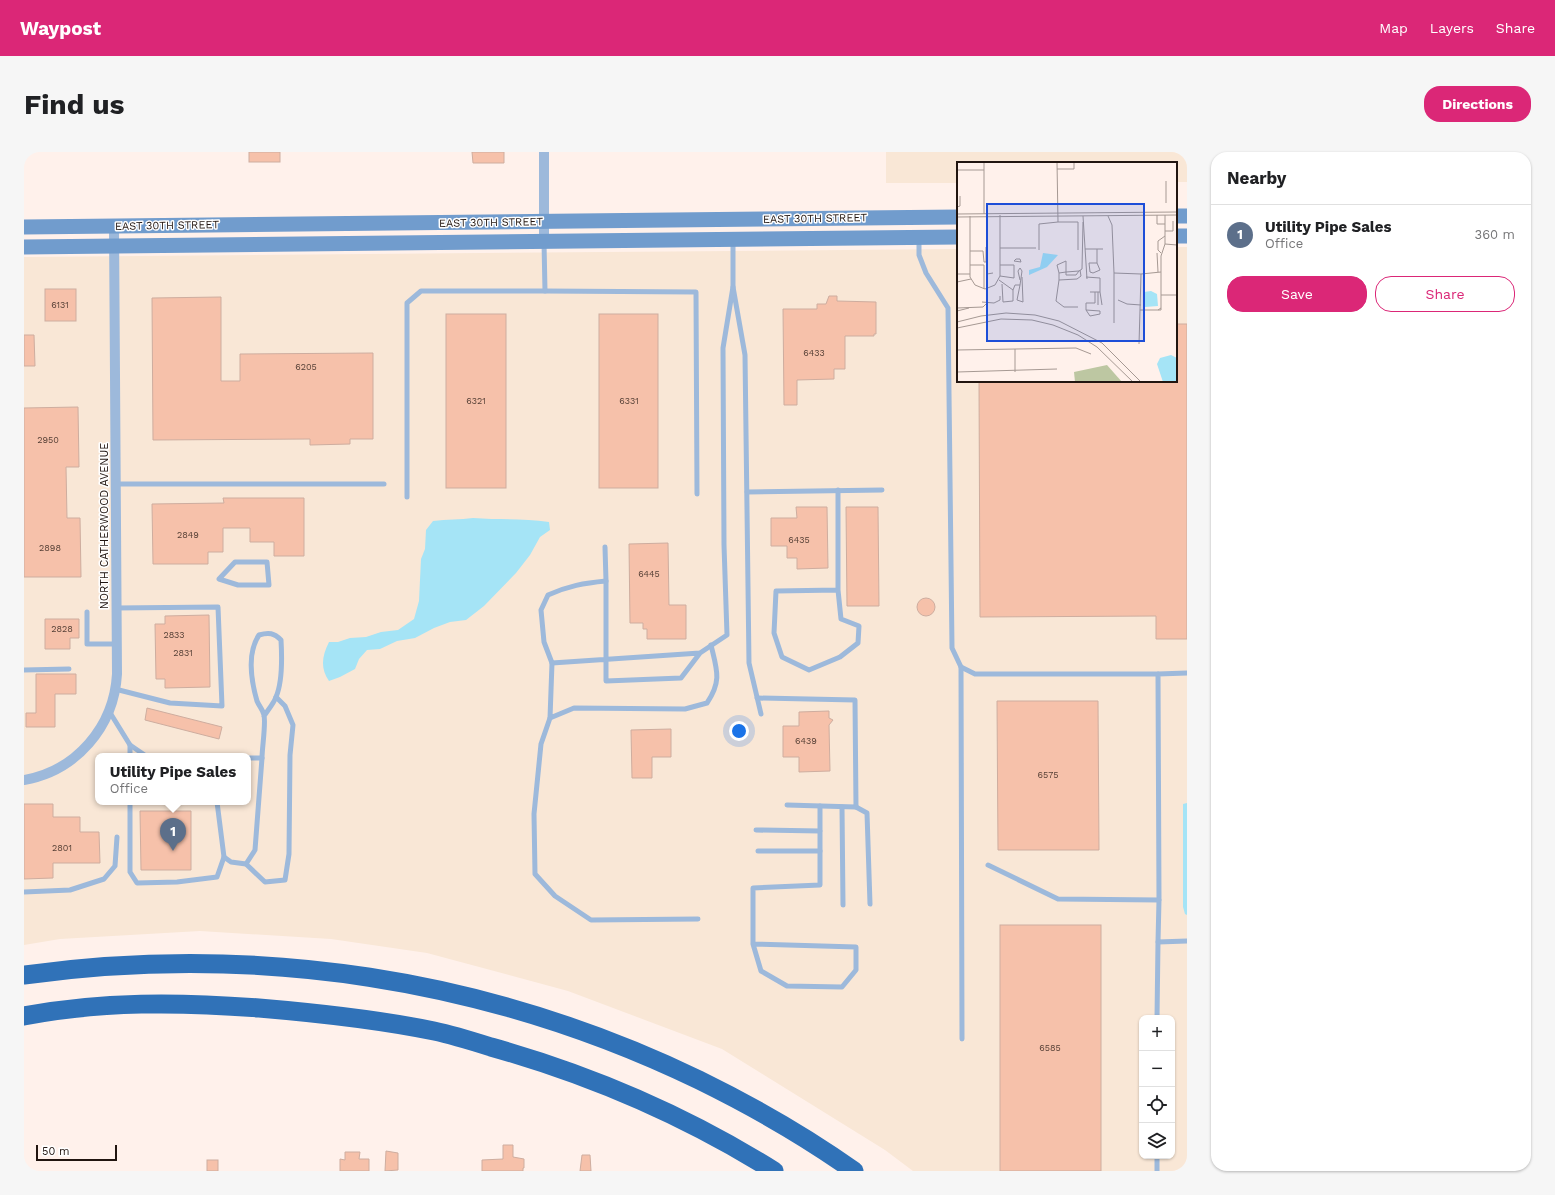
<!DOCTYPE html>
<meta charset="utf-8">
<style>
body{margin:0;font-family:"Work Sans",sans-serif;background:#f6f6f6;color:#202124}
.controls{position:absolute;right:12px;bottom:12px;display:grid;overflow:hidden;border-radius:8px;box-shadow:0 1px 3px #0004}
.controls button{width:36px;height:36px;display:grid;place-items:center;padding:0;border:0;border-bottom:1px solid #e0e0e0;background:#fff;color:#202124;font:20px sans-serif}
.scale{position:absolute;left:12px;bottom:10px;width:81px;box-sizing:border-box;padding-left:4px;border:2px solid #211510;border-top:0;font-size:11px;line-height:14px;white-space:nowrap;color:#211510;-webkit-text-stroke:3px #fff;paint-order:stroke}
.you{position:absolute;left:715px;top:579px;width:14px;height:14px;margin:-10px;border:3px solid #fff;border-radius:50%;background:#1a73e8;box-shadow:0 0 0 6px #1a73e833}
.badge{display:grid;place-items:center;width:26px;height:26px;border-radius:50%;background:#db2777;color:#fff;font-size:13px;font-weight:700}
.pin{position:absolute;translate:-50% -33px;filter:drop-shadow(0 1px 2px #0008)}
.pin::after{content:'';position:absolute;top:21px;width:14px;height:12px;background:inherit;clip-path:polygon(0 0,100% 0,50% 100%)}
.popup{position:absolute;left:71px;top:601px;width:156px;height:52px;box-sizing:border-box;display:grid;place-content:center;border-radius:8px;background:#fff;filter:drop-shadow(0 1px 3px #0005);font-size:13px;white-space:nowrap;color:#757577}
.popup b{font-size:15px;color:#202124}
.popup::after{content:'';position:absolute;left:50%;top:100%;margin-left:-8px;border:8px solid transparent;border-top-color:#fff}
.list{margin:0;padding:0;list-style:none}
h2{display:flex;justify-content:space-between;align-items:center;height:52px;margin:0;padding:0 16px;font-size:17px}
h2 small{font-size:13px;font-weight:400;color:#757577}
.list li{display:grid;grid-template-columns:26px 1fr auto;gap:12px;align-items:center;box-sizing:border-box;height:60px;padding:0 16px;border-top:1px solid #e0e0e0}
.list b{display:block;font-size:15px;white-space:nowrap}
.list p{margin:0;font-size:13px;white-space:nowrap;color:#757577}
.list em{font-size:13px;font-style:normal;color:#757577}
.actions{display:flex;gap:8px;padding:12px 16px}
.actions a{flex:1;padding:9px 0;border:1px solid #db2777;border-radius:16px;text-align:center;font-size:14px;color:#db2777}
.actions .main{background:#db2777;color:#fff}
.icon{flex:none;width:22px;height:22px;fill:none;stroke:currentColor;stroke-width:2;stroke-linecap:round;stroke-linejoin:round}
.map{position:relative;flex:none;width:1163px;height:1019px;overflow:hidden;border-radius:16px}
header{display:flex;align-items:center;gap:24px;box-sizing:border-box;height:56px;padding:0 20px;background:#db2777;color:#fff}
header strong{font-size:19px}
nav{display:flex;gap:22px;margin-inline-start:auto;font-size:14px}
.intro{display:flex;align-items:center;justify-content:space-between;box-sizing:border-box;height:96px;padding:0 24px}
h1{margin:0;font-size:28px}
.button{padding:10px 18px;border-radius:16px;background:#db2777;color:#fff;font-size:14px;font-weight:700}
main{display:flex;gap:24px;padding:0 24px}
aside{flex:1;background:#fff;border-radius:16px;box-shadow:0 1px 3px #0004}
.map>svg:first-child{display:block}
.industrial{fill:#f9e7d6;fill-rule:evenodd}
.water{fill:#a5e4f6}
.building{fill:#f6c1aa;stroke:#cead9f}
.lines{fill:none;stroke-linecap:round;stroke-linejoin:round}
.service{stroke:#9db9db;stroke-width:5}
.minor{stroke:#9db9db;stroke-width:10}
.secondary{stroke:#719ccd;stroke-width:15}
.motorway{stroke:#3072b8;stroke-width:19}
.labels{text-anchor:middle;stroke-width:3;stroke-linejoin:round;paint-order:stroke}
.number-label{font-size:9px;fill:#564036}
.street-label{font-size:11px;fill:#211510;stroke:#fff}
.inset-road{fill:none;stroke:#a69993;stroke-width:1}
.view{fill:#1d4ed8;fill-opacity:0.15;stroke:#1d4ed8;stroke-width:2}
.inset-edge{fill:none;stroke:#211510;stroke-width:2}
</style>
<header>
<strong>Waypost</strong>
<nav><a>Map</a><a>Layers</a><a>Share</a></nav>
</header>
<div class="intro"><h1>Find us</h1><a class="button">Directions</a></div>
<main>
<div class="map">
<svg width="1163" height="1019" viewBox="0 0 1163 1019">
<rect width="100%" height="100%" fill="#fff1eb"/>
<g class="industrial">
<polygon points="862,0 1163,0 1163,30 1152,30 1152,11 934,11 934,31 862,31"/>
<path d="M1152,95H1163V1019H889L861,998L698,897L544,839L403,801L307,787L176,779L36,787L0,793V105L934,97V229H1152ZM74,604H224V650H74ZM1118,866H1148V1004H1118Z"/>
</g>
<g class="water">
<path d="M449,366C474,368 500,366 525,370L526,378L516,385L506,403L492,421L460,454L442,468L426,470L410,476L391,486L373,489L356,497L343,498L335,507L331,517L316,525L305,529C296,516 298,504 305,490H314L326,486L342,485L357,480L374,478L390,467L395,449L397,407L401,397L402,378L409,369C423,367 436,368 449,366Z"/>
<polygon points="1163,651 1163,763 1161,762 1159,755 1159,652"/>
</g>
<g class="building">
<rect x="225" y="0" width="31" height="10"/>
<polygon points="448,0 480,0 480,11 449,11"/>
<rect x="21" y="137" width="31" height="32"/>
<polygon points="805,144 813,144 813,149 852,150 852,182 850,182 850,184 821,184 821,217 810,217 810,227 773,228 773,253 760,253 759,157 793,157 793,152 802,152"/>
<polygon points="197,145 197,229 216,229 216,202 349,201 349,287 326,287 326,292 286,293 286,287 129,288 128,146"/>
<rect x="422" y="162" width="60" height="174"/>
<rect x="575" y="162" width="59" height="174"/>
<polygon points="1152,172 1163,172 1163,487 1132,487 1132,464 956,465 955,229 1152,229"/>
<polygon points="0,183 10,183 11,214 0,214"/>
<polygon points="54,255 55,315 42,315 43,366 56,366 57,425 0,425 0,256"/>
<polygon points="199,346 280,346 280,404 250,404 250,390 226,390 226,376 199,376 199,400 184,400 184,412 129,412 128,352 200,351"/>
<polygon points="772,355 803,355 804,416 773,417 773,406 763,406 763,394 747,394 747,366 773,366"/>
<polygon points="822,355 854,355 855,454 823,454"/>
<polygon points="644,391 645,453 662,453 662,487 623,487 623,477 619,477 619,471 606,471 605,392"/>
<circle cx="902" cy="455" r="9"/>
<polygon points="185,463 186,535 141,536 141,527 132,527 131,472 141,472 141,464"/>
<polygon points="21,467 55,467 55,486 46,486 46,497 21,497"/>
<polygon points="12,522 52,522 52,542 31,542 31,575 2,575 2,561 12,561"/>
<polygon points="973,549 1074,549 1075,698 974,698"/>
<polygon points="123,556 198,575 195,587 121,568"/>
<polygon points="805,559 805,566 809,568 805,573 806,619 775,620 775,605 759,605 759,574 775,574 775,560"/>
<polygon points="647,577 647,605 628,605 628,626 608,626 607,578"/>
<polygon points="0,652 29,652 29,665 56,665 56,680 75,680 76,711 29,711 29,726 0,727"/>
<polygon points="116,659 167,659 167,718 117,718"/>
<rect x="976" y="773" width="101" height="246"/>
<polygon points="479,993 489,993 489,1005 500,1007 500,1016 499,1016 499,1019 458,1019 458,1008 479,1007"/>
<polygon points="362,999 374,1001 374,1018 361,1019"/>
<polygon points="321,1000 336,1000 335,1007 345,1007 345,1019 316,1019 316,1007 321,1008"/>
<polygon points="558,1003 566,1003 567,1019 556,1019"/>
<rect x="183" y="1008" width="11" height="11"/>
</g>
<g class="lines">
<g class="service">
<polyline points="895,86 895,103 902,121 924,156 928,496 937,515 951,522 1134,522"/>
<polyline points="709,88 709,135 721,203 725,511 737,562"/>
<polyline points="521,139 672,140 673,342"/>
<polyline points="92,332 360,332"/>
<polyline points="723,340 858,338"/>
<polyline points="383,345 383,151 397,139 521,139 520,90"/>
<polyline points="581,395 582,429"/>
<polygon points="211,410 243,410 245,433 214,433 195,427"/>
<polyline points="814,438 817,467 835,474 834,491 816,505 785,518 758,505 750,481 752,439 814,438 814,338"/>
<polyline points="63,460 63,492 93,492"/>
<path d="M676,501L657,526L582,529V429C560,431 544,434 524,443L517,458L520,490L528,511L676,501L703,483L700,393L699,196L709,135"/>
<path d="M528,511L526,566L550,556L661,557L683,551C698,529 693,518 687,493"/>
<polyline points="937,515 938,887"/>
<polyline points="0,518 45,517"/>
<polyline points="1163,521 1134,522 1135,748 1134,790 1163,789"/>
<polyline points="91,537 146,551 198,554 194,455 92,456"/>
<polyline points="733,546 831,548 832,655 763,653"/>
<polyline points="85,559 106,593 122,604"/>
<polyline points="526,566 517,592 510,662 511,722 531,744 567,768 674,767"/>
<polyline points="106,593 106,604"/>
<path d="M224,606H238C238,596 242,572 240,563C239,558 235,554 233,549C227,528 223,501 235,483C245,480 250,481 257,488C258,505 259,529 252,545C250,551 244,558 240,564"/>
<polyline points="106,650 106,720 113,731 153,730 193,725 200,705 193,650"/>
<polyline points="818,655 819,753"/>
<polyline points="832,655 843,661 846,752"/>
<polyline points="732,678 796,679"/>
<polyline points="734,699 796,699"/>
<polyline points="200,705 207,710 222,712 231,698 238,606"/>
<polyline points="222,712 241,730 261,728 265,702 266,603 269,573 261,554 252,545"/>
<polyline points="964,713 1034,747 1135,748"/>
<polyline points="0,740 46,738 80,727 91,714 93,685"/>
<polyline points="729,792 737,819 763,834 818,835 832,818 832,795 729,792 729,736 796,733 796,654"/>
<polyline points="1133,866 1134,790"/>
<polyline points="1133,1019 1133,1004"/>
</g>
<g class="minor">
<polyline points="520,0 520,89"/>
<path d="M0,628C52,619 90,575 93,522L90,74"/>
</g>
<g class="secondary">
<polyline points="1152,64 1163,64"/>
<polyline points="0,75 934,65"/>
<polyline points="1152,84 1163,84"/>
<polyline points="0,95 934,85"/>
</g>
<g class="motorway">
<path d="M0,823C232,791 464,826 675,928C728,954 781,984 830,1019"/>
<path d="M0,864C77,849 157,850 235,856C294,861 352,867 410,879C429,883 448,889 467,895C567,923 662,964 750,1019"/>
</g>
</g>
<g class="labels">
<g class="number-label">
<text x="36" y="156">6131</text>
<text x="790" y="204">6433</text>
<text x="282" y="218">6205</text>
<text x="452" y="252">6321</text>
<text x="605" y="252">6331</text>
<text x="24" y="291">2950</text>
<text x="164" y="386">2849</text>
<text x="775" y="391">6435</text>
<text x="26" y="399">2898</text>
<text x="625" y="425">6445</text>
<text x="38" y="480">2828</text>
<text x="150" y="486">2833</text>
<text x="159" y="504">2831</text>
<text x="782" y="592">6439</text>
<text x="1024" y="626">6575</text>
<text x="38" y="699">2801</text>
<text x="1026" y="899">6585</text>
</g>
<g class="street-label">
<text transform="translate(791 66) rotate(-1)" y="4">EAST 30TH STREET</text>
<text transform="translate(467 70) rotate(-1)" y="4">EAST 30TH STREET</text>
<text transform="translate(143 73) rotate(-1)" y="4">EAST 30TH STREET</text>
<text transform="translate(80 374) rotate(-90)" y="4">NORTH CATHERWOOD AVENUE</text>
</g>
</g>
<g transform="translate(933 10)">
<rect width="220" height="220" fill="#fff1eb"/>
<path d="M150,203L165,220H118L117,210Z" fill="#bdc7a2"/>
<path d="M86,91L101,93L90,105L72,113V108L83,105ZM194,129L200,132L201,144L188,145L187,130ZM214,193L220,196V220H206L200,202L203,196Z" fill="#a5e4f6"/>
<path class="inset-road" d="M27,0V52M100,7H117V0M0,8H27M209,41V19M0,45L3,44V34M0,52L220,50M200,53V62H208M208,53V82L220,83M13,54V115L18,123L28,127L38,123L43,114V53M126,54L130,117M151,54L155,63L157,111L184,112M0,55L220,53M101,60H121V88M208,69H216V59M43,86H79M128,87H146M82,88V62L101,60L100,0M13,89H26L27,100H29V85M200,91L201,110M204,91L201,88V79L208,74M59,97H63L64,100L57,99ZM140,101L143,108L136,111L133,110L132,101H140V87M13,103H27V127M43,103H57V116L43,114M122,109L119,113H109V99L100,103L102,111L109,110L122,109L125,107L126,60M102,111V118L120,117L124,114L123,108M157,111V161M0,112H13M129,115L143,116V130H133M42,118L56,128L58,123H63L65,109L63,106L61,109L63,118M102,118L99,139L107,145H121M45,122L46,140L56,139V128M0,125V120L14,117M30,126V112L36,111M141,130V143M143,130L145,143M204,133H220M60,138L66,140L65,115M60,138L63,123M161,138L170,142L184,143M25,140L37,141L43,138V134M0,146L26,145L30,141M204,146L201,148H204V94L208,82M129,148L133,154L143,152V149L129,148V141H138V130M201,148H183L184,112L204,110M0,149L12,146M0,160L24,154L49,151L78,153L102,159L145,181L184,220M0,166L44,157L75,158L96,163L121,173L140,185L176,220M182,182L183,148M58,187V210M0,188L119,186L134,192M0,210L100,207"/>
<path class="view" d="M30,42H187V179H30Z"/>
<rect width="220" height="220" class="inset-edge"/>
</g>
</svg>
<div class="controls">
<button>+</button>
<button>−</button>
<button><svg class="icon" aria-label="locate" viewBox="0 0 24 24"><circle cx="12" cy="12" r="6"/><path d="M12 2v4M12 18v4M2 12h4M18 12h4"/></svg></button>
<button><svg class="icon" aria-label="layers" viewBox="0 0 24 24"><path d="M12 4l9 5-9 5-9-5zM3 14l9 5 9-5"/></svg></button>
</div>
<div class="scale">50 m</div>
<div class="you"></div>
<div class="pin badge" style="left:149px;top:699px;background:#5c6f8a">1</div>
<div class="popup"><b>Utility Pipe Sales</b>Office</div>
</div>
<aside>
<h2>Nearby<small></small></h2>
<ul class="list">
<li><span class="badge" style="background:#5c6f8a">1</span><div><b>Utility Pipe Sales</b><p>Office</p></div><em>360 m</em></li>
</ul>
<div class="actions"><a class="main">Save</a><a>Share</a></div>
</aside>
</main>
